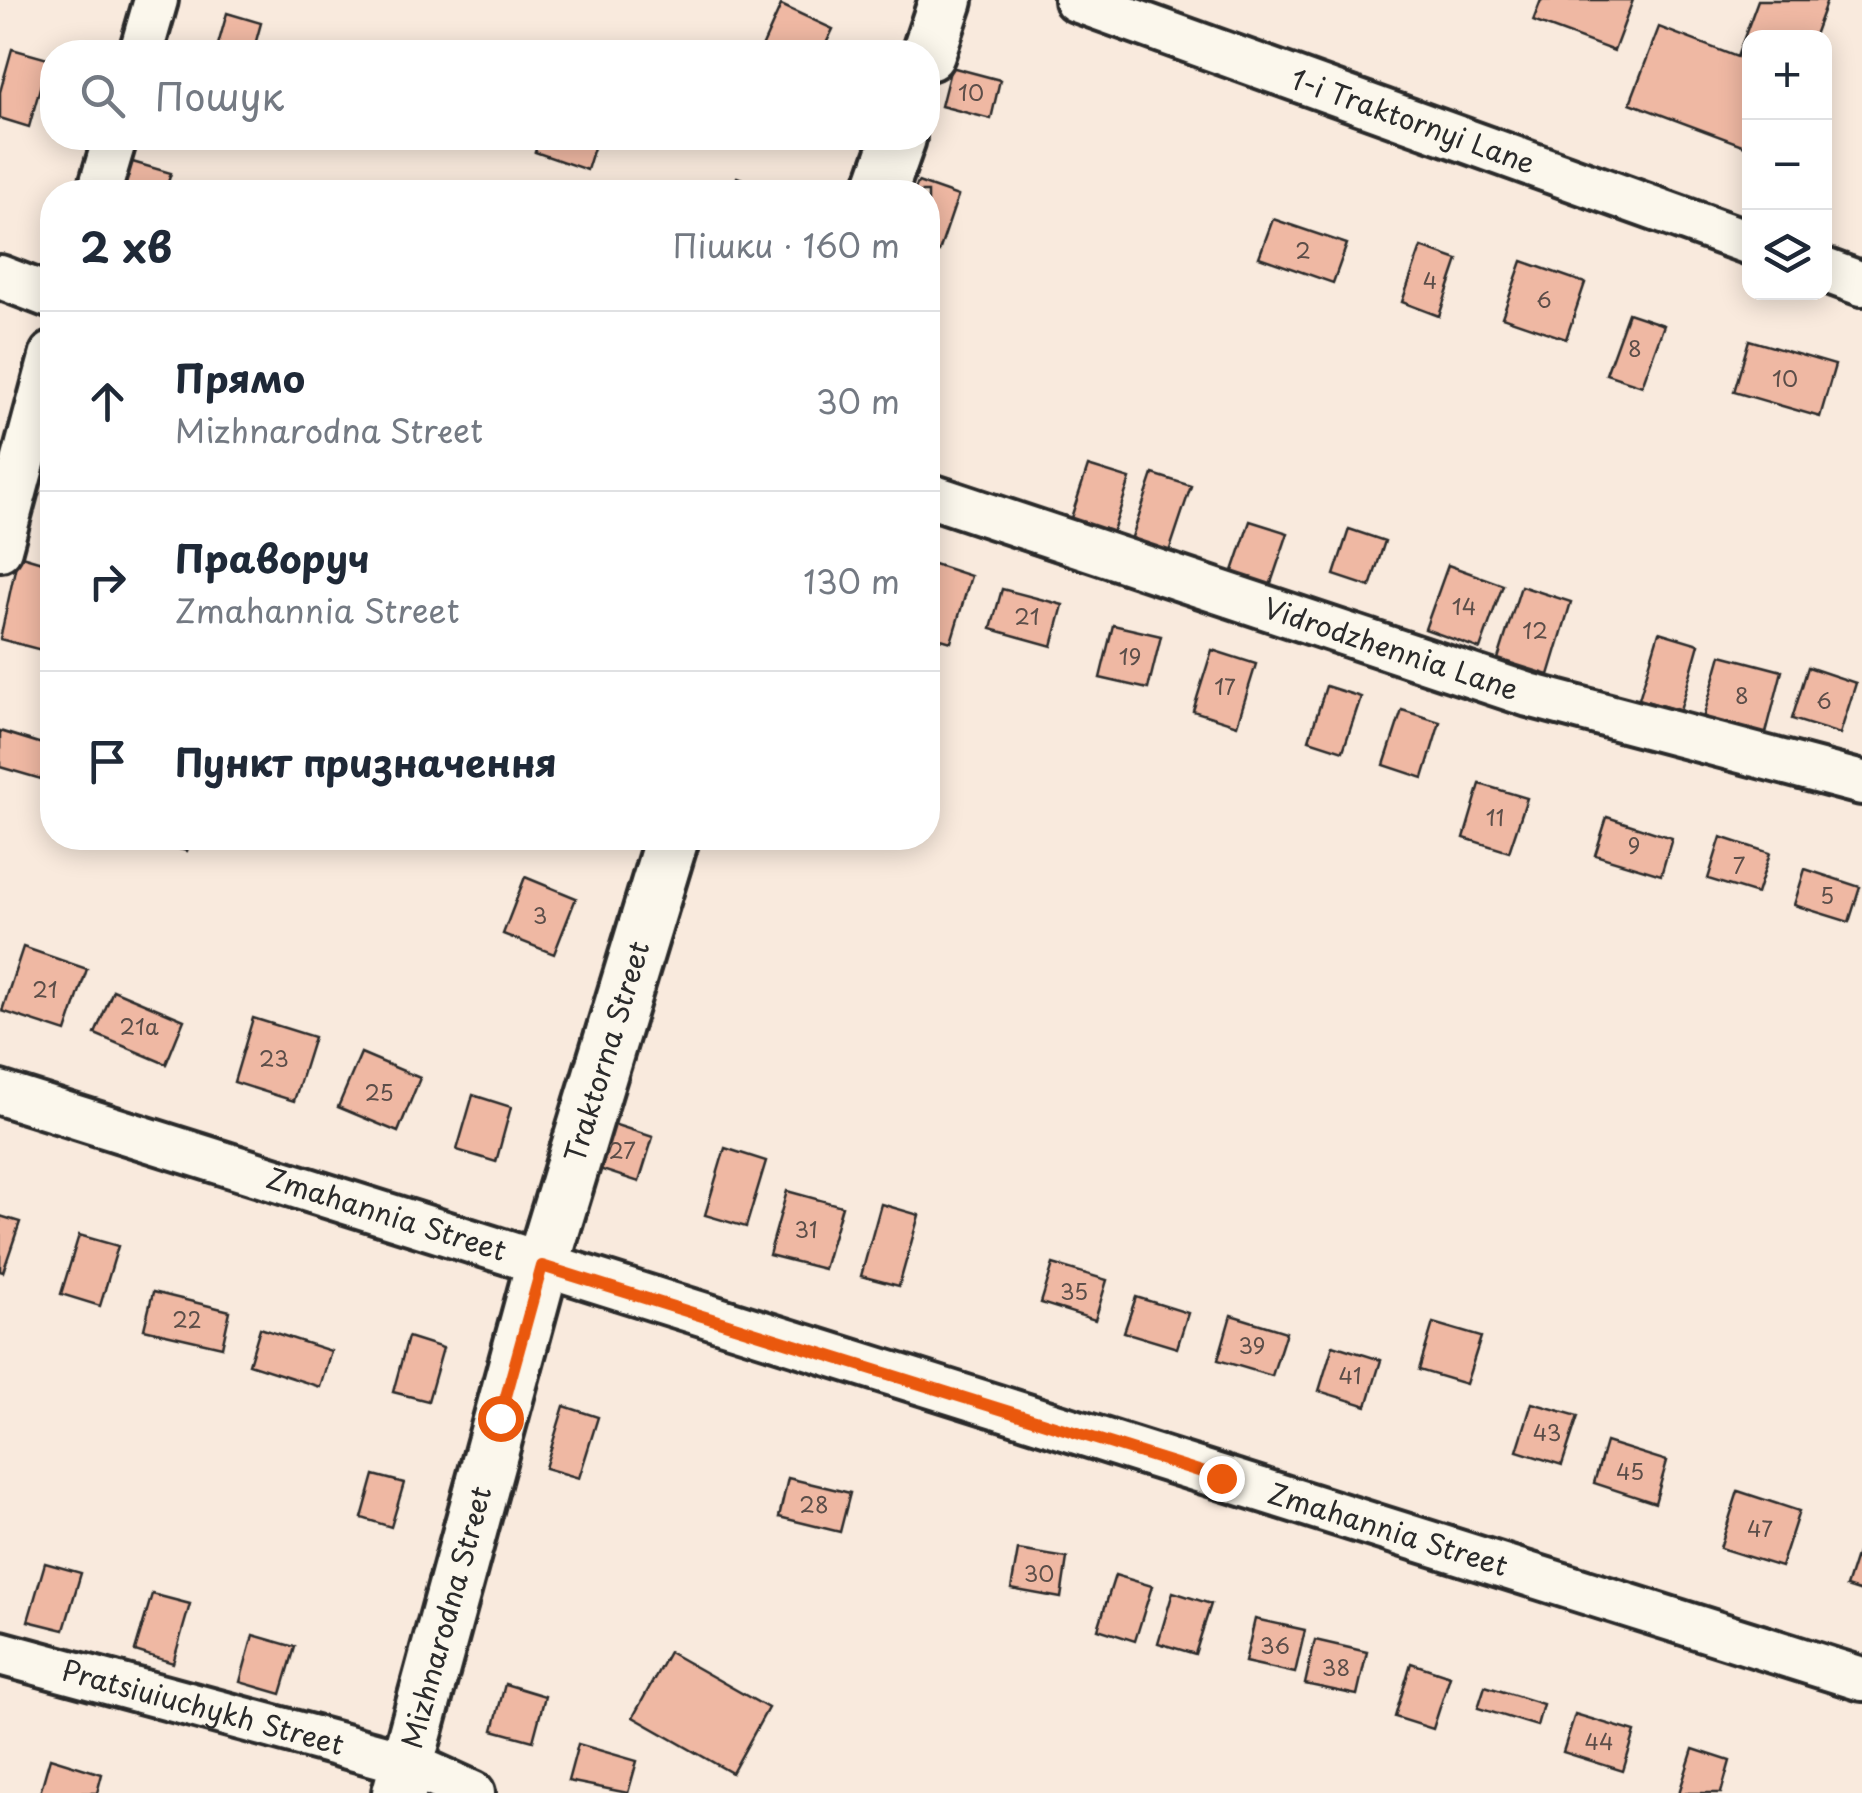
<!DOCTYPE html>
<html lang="uk">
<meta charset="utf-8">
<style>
body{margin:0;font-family:"Playpen Sans",sans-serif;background:#f6f6f7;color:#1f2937}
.controls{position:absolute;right:30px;top:30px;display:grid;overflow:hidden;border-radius:20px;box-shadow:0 5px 25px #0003}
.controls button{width:90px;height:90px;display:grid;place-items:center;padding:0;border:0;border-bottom:2px solid #e0e1e3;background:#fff;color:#1f2937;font:50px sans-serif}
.stop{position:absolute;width:30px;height:30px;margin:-22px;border:8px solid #ea580c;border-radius:50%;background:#fff}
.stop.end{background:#ea580c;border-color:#fff;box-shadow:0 2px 10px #0008}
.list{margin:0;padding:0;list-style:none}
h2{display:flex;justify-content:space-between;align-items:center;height:130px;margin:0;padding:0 40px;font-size:42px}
h2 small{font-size:32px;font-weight:400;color:#747a83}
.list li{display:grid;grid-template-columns:65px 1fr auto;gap:30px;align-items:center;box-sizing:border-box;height:180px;padding:0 40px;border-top:2px solid #e0e1e3}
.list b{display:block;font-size:38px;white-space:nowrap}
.list p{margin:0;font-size:32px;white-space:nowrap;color:#747a83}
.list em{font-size:32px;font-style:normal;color:#747a83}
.icon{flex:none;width:55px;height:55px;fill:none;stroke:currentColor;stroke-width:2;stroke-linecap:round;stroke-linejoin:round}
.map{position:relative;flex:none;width:1862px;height:1793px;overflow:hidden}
.search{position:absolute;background:#fff;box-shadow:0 5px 25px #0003;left:40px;top:40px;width:900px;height:110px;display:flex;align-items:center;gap:25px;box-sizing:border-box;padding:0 35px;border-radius:40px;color:#747a83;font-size:38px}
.panel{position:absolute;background:#fff;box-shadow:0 5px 25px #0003;left:40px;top:180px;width:900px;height:670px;border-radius:40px}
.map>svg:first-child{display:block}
.building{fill:#efb8a3;stroke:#2b2b2b;stroke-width:2.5}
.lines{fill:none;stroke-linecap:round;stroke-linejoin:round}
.minor-casing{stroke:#2b2b2b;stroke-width:50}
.tertiary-casing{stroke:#2b2b2b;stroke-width:60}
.minor{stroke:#fbf7ec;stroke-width:42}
.tertiary{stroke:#fbf7ec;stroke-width:52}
.route{stroke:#ea580c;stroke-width:12}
.labels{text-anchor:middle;stroke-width:8;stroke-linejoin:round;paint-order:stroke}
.number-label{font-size:22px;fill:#5c4e49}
.street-label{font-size:28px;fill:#2b2b2b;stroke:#fbf7ec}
</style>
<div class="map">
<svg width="1862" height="1793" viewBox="0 0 1862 1793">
<rect width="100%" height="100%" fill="#f9eadd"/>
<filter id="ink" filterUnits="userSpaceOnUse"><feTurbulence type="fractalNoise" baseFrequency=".01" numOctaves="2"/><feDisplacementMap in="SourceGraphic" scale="20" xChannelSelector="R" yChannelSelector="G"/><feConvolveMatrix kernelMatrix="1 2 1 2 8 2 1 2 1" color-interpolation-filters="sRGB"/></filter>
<g filter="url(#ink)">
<g class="building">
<polygon points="1541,0 1633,0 1614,51 1533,21"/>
<polygon points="1758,0 1827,0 1813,38 1750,38 1750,148 1630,103 1659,27 1737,57"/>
<polygon points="781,5 833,29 822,52 760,52"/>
<polygon points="227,13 261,23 253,52 216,52"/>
<polygon points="12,49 48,59 29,127 0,118 0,92"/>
<polygon points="951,67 1000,80 991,119 941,106"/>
<polygon points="540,138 597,138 587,170 535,152"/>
<polygon points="129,161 171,173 165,192 120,192"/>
<polygon points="737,177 777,192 731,192"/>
<polygon points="918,182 958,196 939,252 928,248 928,192 914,192"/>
<polygon points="1273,219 1347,244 1333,283 1259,257"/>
<polygon points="1421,247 1458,260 1439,316 1402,302"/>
<polygon points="1522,261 1585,283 1566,339 1502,317"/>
<polygon points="1628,313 1664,325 1642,386 1606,374"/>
<polygon points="1749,340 1835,365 1820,417 1734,392"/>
<polygon points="1088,466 1130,479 1112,534 1070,521"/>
<polygon points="1153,474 1191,486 1169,552 1131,540"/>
<polygon points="1250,521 1288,533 1270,586 1232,574"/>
<polygon points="1349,529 1385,541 1370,587 1334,575"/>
<polygon points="18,555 52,565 49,652 0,639"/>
<polygon points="928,562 971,576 951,642 928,635"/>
<polygon points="1448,565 1503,585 1480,649 1425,629"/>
<polygon points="1521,586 1571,602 1549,675 1498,659"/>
<polygon points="1002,589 1063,605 1052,646 991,629"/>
<polygon points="1113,625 1161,636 1148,689 1100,678"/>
<polygon points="1659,632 1699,644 1680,711 1639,699"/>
<polygon points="1212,650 1256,664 1237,725 1193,711"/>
<polygon points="1721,655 1782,671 1765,737 1702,722"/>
<polygon points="1808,667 1856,683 1840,734 1792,719"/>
<polygon points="1326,686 1361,697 1343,751 1309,740"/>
<polygon points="1402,710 1440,722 1423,778 1384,765"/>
<polygon points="0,731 52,747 41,779 0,767"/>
<polygon points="1480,784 1527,798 1509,852 1464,838"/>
<polygon points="1607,817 1672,838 1661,875 1595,855"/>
<polygon points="1721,837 1770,853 1757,894 1708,879"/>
<polygon points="136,838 191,838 187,851"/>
<polygon points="1805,869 1860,887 1849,922 1794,905"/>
<polygon points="525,877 576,898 554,954 503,934"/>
<polygon points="23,947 87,969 66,1032 2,1011"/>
<polygon points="113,990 184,1020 166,1064 95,1034"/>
<polygon points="253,1018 314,1037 294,1101 234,1082"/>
<polygon points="361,1053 420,1078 398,1132 338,1107"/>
<polygon points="473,1095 511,1107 496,1162 457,1150"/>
<polygon points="604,1121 653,1137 639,1182 590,1166"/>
<polygon points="725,1148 766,1161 746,1227 705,1215"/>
<polygon points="787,1191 842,1206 824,1269 769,1255"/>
<polygon points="881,1204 919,1215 899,1286 861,1276"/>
<polygon points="0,1216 20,1222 3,1272 0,1271"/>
<polygon points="79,1235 118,1246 100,1306 61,1294"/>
<polygon points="1053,1264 1107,1280 1095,1320 1041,1303"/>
<polygon points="153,1292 230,1311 222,1347 144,1329"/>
<polygon points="1136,1297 1188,1313 1177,1348 1124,1332"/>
<polygon points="1231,1315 1286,1332 1272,1376 1218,1360"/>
<polygon points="1433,1323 1481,1337 1466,1384 1419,1370"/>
<polygon points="260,1328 331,1351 320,1387 249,1364"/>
<polygon points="408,1337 443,1348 428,1401 393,1392"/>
<polygon points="1333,1345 1381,1360 1367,1406 1319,1391"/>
<polygon points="1532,1403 1578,1416 1562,1465 1517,1451"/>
<polygon points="564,1406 598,1417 579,1478 545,1468"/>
<polygon points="1606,1442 1667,1461 1655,1503 1594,1483"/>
<polygon points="374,1475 404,1483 391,1527 362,1518"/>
<polygon points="788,1478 850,1493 840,1532 779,1517"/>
<polygon points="1738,1491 1799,1511 1781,1567 1720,1548"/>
<polygon points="1862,1537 1862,1592 1846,1587"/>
<polygon points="1018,1550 1067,1558 1061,1598 1011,1589"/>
<polygon points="45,1563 81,1573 64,1630 28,1621"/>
<polygon points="1115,1575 1152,1586 1135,1641 1098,1629"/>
<polygon points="1173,1592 1211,1604 1195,1654 1158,1643"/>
<polygon points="152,1594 190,1604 173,1663 135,1651"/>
<polygon points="1255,1619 1305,1630 1295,1673 1245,1662"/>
<polygon points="253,1635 295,1647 281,1694 240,1682"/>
<polygon points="1315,1640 1367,1652 1357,1695 1305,1684"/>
<polygon points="669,1652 768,1708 732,1773 633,1717"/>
<polygon points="1411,1663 1450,1676 1433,1729 1395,1717"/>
<polygon points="505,1684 545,1696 533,1741 493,1730"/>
<polygon points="1485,1686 1543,1704 1537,1726 1478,1708"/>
<polygon points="1575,1714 1635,1732 1623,1771 1563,1752"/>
<polygon points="578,1744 637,1761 628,1793 568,1781"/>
<polygon points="1693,1749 1730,1761 1721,1793 1679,1793"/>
<polygon points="50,1758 102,1774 97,1793 40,1793"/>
</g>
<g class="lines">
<defs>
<g id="minor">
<path id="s1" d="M1076,0L1750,243"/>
<polyline points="141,52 156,0"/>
<polyline points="99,192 115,138"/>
<polyline points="1824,270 1862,284"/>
<polyline points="0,277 52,297"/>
<path id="s2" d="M928,495L1529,695L1862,783"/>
<polyline points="0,549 52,354"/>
<path id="s3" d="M0,1093L1862,1679"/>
<path id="s4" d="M0,1653L407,1763L473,1793"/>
</g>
<g id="tertiary">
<polyline points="928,54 946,0"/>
<polyline points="880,192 899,138"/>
<path id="s5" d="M399,1793L542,1266L672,838"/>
</g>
</defs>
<use href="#minor" class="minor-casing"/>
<use href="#tertiary" class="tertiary-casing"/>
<use href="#minor" class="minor"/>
<use href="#tertiary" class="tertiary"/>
</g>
</g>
<g class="lines" filter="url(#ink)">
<polyline class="route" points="500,1418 542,1266 1221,1478"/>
</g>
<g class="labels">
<g class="number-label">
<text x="971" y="101">10</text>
<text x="1303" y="259">2</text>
<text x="1430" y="289">4</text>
<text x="1544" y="308">6</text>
<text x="1635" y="357">8</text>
<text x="1785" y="387">10</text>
<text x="1464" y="615">14</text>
<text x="1027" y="625">21</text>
<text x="1535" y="639">12</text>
<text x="1130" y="665">19</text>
<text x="1225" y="695">17</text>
<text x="1742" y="704">8</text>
<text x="1824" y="709">6</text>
<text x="1495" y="826">11</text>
<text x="1634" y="854">9</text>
<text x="1739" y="874">7</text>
<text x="1827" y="904">5</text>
<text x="540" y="924">3</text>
<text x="45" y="998">21</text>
<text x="139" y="1035">21а</text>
<text x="274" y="1067">23</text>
<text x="379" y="1101">25</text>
<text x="622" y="1159">27</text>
<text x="806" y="1238">31</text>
<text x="1074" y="1300">35</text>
<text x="187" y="1328">22</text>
<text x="1252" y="1354">39</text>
<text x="1350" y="1384">41</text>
<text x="1547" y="1441">43</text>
<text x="1630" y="1480">45</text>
<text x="814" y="1513">28</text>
<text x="1760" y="1537">47</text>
<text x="1039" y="1582">30</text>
<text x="1275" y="1654">36</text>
<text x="1336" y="1676">38</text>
<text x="1599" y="1750">44</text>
</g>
<g class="street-label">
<text dy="10" stroke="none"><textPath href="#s1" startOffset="358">1-i Traktornyi Lane</textPath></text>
<text dy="10" stroke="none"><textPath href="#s2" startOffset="488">Vidrodzhennia Lane</textPath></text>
<text dy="10" stroke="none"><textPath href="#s5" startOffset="770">Traktorna Street</textPath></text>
<text dy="10" stroke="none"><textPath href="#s3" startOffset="405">Zmahannia Street</textPath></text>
<text dy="10" stroke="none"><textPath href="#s3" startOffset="1455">Zmahannia Street</textPath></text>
<text dy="10" stroke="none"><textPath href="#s5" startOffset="182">Mizhnarodna Street</textPath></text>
<text dy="10" stroke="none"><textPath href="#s4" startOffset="210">Pratsiuiuchykh Street</textPath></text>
</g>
</g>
</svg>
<div class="controls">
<button>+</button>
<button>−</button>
<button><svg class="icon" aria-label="layers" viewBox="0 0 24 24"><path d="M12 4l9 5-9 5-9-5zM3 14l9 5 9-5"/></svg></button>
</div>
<div class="stop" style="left:500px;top:1418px"></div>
<div class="stop end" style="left:1221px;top:1478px"></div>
<div class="search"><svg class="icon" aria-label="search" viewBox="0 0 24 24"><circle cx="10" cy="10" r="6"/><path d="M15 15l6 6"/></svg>Пошук</div>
<section class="panel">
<h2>2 хв<small>Пішки · 160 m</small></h2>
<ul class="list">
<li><svg class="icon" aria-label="ahead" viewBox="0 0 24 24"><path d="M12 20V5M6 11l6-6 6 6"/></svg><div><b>Прямо</b><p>Mizhnarodna Street</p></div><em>30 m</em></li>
<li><svg class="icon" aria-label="right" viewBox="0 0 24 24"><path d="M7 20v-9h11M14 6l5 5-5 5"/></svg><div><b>Праворуч</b><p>Zmahannia Street</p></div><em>130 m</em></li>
<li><svg class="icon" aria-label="arrive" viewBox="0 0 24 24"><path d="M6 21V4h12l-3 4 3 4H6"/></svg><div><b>Пункт призначення</b></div></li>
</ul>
</section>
</div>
